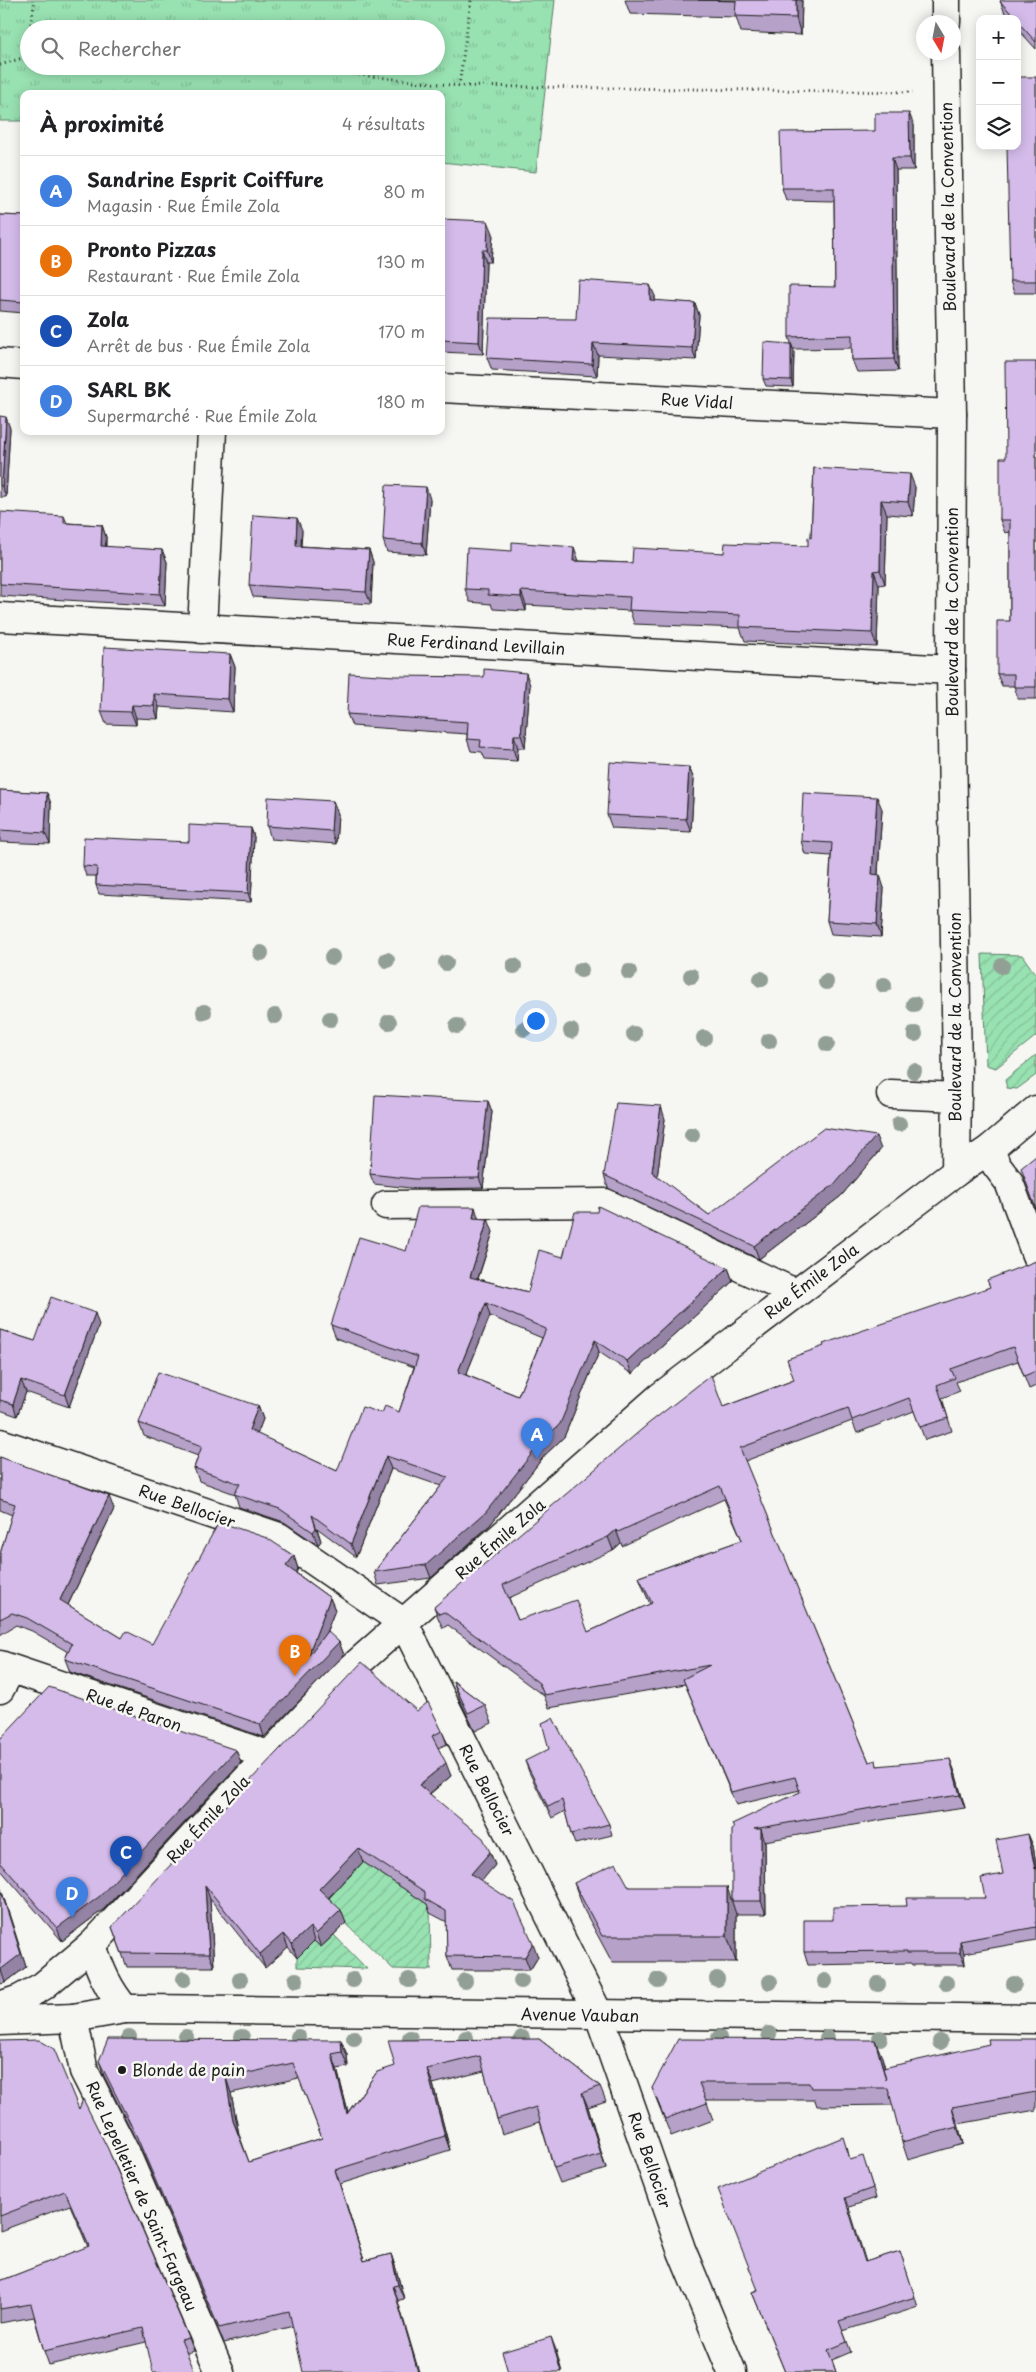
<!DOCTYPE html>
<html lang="fr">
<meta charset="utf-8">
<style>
body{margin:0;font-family:"Playpen Sans",sans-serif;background:#f2f2f2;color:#202124}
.controls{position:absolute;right:15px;top:15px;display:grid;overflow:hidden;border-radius:10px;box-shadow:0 2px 12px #0003}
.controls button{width:45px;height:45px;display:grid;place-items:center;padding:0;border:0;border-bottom:1px solid #e0e0e0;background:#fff;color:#202124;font:25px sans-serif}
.compass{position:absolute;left:916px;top:15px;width:45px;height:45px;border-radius:50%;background:#fff;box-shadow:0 2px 12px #0003;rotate:170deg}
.you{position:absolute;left:535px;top:1020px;width:18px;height:18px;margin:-12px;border:4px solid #fff;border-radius:50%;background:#1a73e8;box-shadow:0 0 0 8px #1a73e833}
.badge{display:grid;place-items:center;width:32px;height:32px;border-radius:50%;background:#b45309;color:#fff;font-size:16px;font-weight:700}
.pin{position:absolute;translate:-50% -41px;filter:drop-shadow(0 1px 2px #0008)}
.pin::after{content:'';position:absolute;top:26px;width:18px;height:15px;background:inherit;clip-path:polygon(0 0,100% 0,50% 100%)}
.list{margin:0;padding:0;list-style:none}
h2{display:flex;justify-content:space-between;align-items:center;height:65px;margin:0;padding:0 20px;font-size:21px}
h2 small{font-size:16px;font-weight:400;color:#757577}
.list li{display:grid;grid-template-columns:32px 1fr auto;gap:15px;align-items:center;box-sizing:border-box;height:70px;padding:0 20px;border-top:1px solid #e0e0e0}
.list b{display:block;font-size:19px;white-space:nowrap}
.list p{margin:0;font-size:16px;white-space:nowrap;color:#757577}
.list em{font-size:16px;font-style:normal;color:#757577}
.icon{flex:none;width:28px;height:28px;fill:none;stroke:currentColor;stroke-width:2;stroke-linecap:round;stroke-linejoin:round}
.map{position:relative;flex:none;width:1036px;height:2372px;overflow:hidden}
.search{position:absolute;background:#fff;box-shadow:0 2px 12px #0003;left:20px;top:20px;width:425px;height:55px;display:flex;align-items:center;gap:12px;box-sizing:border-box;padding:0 18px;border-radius:28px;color:#757577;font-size:19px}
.panel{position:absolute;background:#fff;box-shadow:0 2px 12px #0003;left:20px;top:90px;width:425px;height:345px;border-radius:10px}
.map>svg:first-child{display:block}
.grass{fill:url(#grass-tufts);stroke:#5a7e66;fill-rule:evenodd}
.garden{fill:url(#garden-furrows);stroke:#5a7e66}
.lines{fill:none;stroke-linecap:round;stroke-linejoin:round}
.minor-casing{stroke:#1c1c1c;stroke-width:31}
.major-casing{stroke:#1c1c1c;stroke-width:31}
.path{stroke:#1c1c1c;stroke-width:3;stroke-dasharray:1 4;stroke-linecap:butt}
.minor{stroke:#f6f6f2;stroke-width:28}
.major{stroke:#f6f6f2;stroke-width:28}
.tree{fill:#929f95}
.wall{fill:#b6a1c9;stroke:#1c1c1c;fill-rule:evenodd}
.shaded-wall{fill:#9483a4;stroke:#1c1c1c}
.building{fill:#d4bbea;stroke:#1c1c1c;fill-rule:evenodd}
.poi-dot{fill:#1c1c1c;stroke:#f6f6f2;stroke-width:2}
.labels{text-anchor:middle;stroke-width:5;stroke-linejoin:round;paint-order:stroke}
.street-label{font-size:16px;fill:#1c1c1c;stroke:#f6f6f2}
.poi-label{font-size:16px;fill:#1c1c1c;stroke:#f6f6f2;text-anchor:start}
</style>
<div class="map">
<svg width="1036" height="2372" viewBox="0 0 1036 2372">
<defs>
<pattern id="grass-tufts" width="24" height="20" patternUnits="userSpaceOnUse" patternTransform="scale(1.25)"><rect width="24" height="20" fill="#98e1b1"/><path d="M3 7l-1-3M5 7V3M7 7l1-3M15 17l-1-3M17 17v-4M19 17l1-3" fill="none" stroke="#82c098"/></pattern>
<pattern id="garden-furrows" width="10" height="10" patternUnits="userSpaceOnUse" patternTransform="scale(1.25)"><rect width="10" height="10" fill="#98e1b1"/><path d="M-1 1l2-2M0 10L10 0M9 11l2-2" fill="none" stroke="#82c098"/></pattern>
</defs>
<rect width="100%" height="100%" fill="#f6f6f2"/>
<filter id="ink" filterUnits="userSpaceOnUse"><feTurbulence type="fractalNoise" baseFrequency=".02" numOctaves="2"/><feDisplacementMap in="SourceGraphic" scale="10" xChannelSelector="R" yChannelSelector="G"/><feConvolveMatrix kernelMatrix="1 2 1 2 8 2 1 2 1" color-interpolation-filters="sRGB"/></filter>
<g filter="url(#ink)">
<path class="grass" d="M0,0H555L536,172L441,162V94H24V121H0ZM29,29H436V66H29Z"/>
<g class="garden">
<polygon points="982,954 1022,955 1036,975 1036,1036 996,1068 986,1065"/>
<polygon points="1036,1055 1036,1075 1017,1089 1007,1088 1005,1080"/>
<polygon points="363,1862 430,1906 431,1970 393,1969 324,1902"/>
<polygon points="334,1935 367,1969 297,1967 297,1958 314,1941 321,1947"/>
</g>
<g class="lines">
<defs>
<g id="minor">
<polyline points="946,22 946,0"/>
<polyline points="946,52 952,414 951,670 957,1077 956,1172"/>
<polyline points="0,363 24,365"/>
<polyline points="441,388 952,414"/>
<polyline points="0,617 951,670"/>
<polyline points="202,629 212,431"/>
<polyline points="891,1094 957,1097"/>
<polyline points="990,1149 996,1165 1009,1182 1036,1255"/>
<polyline points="386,1205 605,1203 795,1293"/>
<polyline points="0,1443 279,1537 404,1623 599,2015 681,2249 732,2372"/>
<polyline points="0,1665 268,1755"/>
<polyline points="0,1689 11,1669"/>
<polyline points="73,2018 84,2071 127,2156 220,2372"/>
</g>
<g id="major">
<path d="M92,1945C100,1970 108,1989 125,2009"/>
<polyline points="0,2006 20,1999 43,1986 92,1945 344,1675 660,1397 956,1172 990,1149 1036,1110"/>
<polyline points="0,2021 73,2018 125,2009 142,2009 1036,2019"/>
</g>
</defs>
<use href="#minor" class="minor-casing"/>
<use href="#major" class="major-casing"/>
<g class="path">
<polyline points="30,29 35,0"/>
<polyline points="25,57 29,36"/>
<polyline points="0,65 29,56"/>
<polyline points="279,66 459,86 913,92"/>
<polyline points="459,86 471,0"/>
</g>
<use href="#minor" class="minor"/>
<use href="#major" class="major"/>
</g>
<g class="tree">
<circle cx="261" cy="953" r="8"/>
<circle cx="332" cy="957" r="8"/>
<circle cx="387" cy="960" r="8"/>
<circle cx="446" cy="963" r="8"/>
<circle cx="514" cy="966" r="8"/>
<circle cx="1002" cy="966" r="8"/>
<circle cx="581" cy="970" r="8"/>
<circle cx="629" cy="972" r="8"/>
<circle cx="691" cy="976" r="8"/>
<circle cx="761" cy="979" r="8"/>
<circle cx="826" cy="982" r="8"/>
<circle cx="884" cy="985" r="8"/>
<circle cx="914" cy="1004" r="8"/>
<circle cx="204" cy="1012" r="8"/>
<circle cx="275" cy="1016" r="8"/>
<circle cx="330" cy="1019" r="8"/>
<circle cx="389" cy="1022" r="8"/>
<circle cx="457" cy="1026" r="8"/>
<circle cx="524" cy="1029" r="8"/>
<circle cx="571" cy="1031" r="8"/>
<circle cx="634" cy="1034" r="8"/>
<circle cx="915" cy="1034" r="8"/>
<circle cx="704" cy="1038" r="8"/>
<circle cx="769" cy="1041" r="8"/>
<circle cx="827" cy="1044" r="8"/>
<circle cx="914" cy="1071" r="8"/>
<circle cx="899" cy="1124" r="8"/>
<circle cx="692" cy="1135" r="8"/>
<circle cx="184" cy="1979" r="8"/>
<circle cx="717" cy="1979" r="8"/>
<circle cx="240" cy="1980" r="8"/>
<circle cx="296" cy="1980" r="8"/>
<circle cx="353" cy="1980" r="8"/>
<circle cx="409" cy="1980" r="8"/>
<circle cx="658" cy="1980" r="8"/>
<circle cx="465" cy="1981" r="8"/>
<circle cx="521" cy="1981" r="8"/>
<circle cx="825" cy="1981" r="8"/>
<circle cx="770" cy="1982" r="8"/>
<circle cx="946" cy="1983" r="8"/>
<circle cx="878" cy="1984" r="8"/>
<circle cx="1014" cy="1984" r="8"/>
<circle cx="769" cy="2034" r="8"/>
<circle cx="129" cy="2037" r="8"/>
<circle cx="186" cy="2037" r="8"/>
<circle cx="242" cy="2037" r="8"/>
<circle cx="298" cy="2037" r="8"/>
<circle cx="354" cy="2038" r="8"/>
<circle cx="410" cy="2038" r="8"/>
<circle cx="466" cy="2038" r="8"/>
<circle cx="522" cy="2038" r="8"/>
<circle cx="719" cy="2038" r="8"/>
<circle cx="827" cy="2038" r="8"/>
<circle cx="880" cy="2038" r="8"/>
<circle cx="940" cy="2042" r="8"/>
</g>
<g class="wall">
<polygon points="625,0 802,0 801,35 741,32 736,17 630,14"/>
<polygon points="1036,0 1036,49 1017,28 1017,19 1010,19 1005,13 1000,1"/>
<polygon points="1036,77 1036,293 1014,293 1010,281"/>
<polygon points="914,125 914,170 896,170 898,371 857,372 852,360 852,348 793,349 789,337 835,287 834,201 786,200 782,188 875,131"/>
<polygon points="0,215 24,216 24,313 0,311"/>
<polygon points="441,219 493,233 491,262 486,262 483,354 441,352"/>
<polygon points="655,296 655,301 695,303 699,315 696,360 598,355 597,376 492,370 487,358 576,319"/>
<polygon points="794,351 793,387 766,386 763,379"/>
<polygon points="1036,362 1036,699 1018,699 1014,686 1002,686 997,674 1010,621 1010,532 1005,533 1000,520 1006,458"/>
<polygon points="0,416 10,428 6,497 0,497"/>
<polygon points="814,468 915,487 913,516 887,514 885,584 879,585 877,647 745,641 740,628 634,624 630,611 526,605 526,611 493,609 491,604 470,602 465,589 579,561 632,563 724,553 808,546 811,538"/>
<polygon points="430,499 426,555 387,552 383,540"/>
<polygon points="64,516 67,523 102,525 106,537 106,547 162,550 167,562 165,606 0,596 0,530"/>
<polygon points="302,530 301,546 369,550 373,562 371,604 253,597 249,585"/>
<polygon points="230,654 235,667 233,712 159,707 158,719 136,718 136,725 106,724 101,711"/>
<polygon points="530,685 525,748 518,748 517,761 485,759 482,752 471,751 467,739 467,734 352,726 347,714"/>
<polygon points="689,767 694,780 691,832 612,828 607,815"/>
<polygon points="0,790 47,793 51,804 50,844 0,842"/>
<polygon points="333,801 338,814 336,844 271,839 267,826"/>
<polygon points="882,809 878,875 884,888 881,937 831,934 827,921 831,856 805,854 801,841"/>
<polygon points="251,828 254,837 251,902 99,894 96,885 96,876 86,876 83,866"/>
<polygon points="488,1101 492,1112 483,1188 419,1189 374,1184 370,1174"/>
<polygon points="665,1119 657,1177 709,1215 881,1149 841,1196 759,1259 608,1188 604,1175"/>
<path d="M479,1218L493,1232L478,1279L528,1292L563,1257L728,1268L733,1281L632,1374L599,1352L564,1437L545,1455L490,1525L431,1578L378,1585L374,1572L441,1486L391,1469L356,1557L317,1528L321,1541L318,1545L284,1522L239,1507L235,1494L199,1481L194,1468L198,1456L144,1436L139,1423L258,1406L263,1419L257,1434L337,1471L382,1413L399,1412L414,1367L336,1338L331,1325L406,1251ZM490,1316L542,1338L518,1396L466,1375Z"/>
<path d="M1036,1261V1386L1029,1389L1018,1361L956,1382L960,1391L942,1398L952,1431L925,1440L914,1411L857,1433L852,1421L745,1461L869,1762L878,1766L955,1772L965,1808L887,1819L765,1841L766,1914H736V1962H612L584,1910L574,1883L629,1887L732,1901L734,1829L800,1792V1790L736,1805L685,1684L549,1708L544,1696L448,1625L443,1628L439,1620L434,1607L723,1407L794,1380L990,1287ZM724,1499L742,1540L639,1577L644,1590L650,1604L588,1632L518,1620L509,1598L613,1550L621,1543L622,1546Z"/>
<polygon points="99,1325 69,1407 26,1392 17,1416 0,1410 0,1330 35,1341"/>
<polygon points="0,1457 114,1509 68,1605 122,1638 152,1644 294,1556 298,1569 296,1573 330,1598 335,1610 326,1633 339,1642 344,1655 264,1737 70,1672 65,1659 68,1652 32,1631 16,1625 0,1635 0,1554 12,1515 0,1510"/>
<polygon points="453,1681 485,1705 492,1723 475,1731 460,1700"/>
<polygon points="417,1711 442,1731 447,1744 438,1748 451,1776 430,1794 490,1852 495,1865 481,1881 538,1957 530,1970 452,1970 447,1956 447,1922 430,1913 427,1904 363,1862 329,1898 346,1923 321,1947 314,1941 297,1958 288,1947 265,1968 210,1899 214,1967 127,1967 112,1927"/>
<polygon points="0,1737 1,1738 241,1762 104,1909 62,1941 0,1869"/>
<polygon points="525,1761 609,1824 612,1835 575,1844 571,1834 565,1811 552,1818 529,1772"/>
<polygon points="1028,1834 1033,1846 1036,1863 1036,1940 964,1953 965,1965 912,1965 911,1963 808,1965 804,1952 833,1920 907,1906 985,1898 1003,1874"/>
<polygon points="0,1886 26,1967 5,1983 0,1984"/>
<path d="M539,2039L600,2086L606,2101L588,2107L606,2169L560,2183L554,2168L540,2122L502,2134L497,2119L484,2071L433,2084L450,2150L340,2184L364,2261L391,2254L396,2269L404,2299L224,2343L141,2150L104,2076L99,2061L341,2040L347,2055L348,2067L337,2069L348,2112L377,2072ZM299,2078L322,2138L249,2162L239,2134L231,2093Z"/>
<polygon points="1036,2039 1036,2110 958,2124 963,2144 908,2160 902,2142 893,2105 817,2106 815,2100 706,2100 713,2120 671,2136 652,2088 882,2057 885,2068"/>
<polygon points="0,2041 79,2109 189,2338 194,2351 187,2353 146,2342 49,2365 44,2351 34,2317 0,2323 0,2281 88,2247 70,2205 0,2231"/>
<polygon points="847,2147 850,2160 866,2166 876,2198 849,2207 866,2262 900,2251 918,2307 843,2331 851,2352 832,2360 836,2372 785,2372 752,2292 757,2290"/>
</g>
<g class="shaded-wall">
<polygon points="796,0 802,0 801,35 796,18"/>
<polygon points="909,113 914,125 914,170 910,158"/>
<polygon points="892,158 896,170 898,371 894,359"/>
<polygon points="488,221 493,233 491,262 487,250"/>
<polygon points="482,250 486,262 483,354 479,342"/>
<polygon points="650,285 655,296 654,312 650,300"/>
<polygon points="695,303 699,315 696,360 692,348"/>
<polygon points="593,343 598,355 597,376 592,364"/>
<polygon points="791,344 794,351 793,387 791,380"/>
<polygon points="6,417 10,428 6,497 2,486"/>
<polygon points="910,474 915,487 913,516 908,502"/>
<polygon points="426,487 430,499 426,555 422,543"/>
<polygon points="881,500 887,514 885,584 880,570"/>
<polygon points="297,518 302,530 300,558 296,546"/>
<polygon points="102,525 106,537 105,558 101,546"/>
<polygon points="574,547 579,561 573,561"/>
<polygon points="162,550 167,562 165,606 160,594"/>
<polygon points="369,550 373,562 371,604 366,592"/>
<polygon points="874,571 879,585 877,647 872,633"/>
<polygon points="521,591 526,605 526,611 521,597"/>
<polygon points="230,654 235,667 233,712 228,699"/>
<polygon points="526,673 530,685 525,748 521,735"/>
<polygon points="154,694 159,707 158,719 154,706"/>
<polygon points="132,705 136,718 136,725 131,712"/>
<polygon points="514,735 518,748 517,761 513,749"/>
<polygon points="689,767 694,780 691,832 686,819"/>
<polygon points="47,793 51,804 50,844 45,833"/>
<polygon points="877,797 882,809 877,887 872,874"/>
<polygon points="333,801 338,814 336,844 331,831"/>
<polygon points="251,828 254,837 251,902 248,893"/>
<polygon points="880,875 884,888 881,937 877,924"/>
<polygon points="488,1101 492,1112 483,1188 479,1178"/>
<polygon points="661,1106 665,1119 656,1185 652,1172"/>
<polygon points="876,1136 881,1149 841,1196 759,1259 754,1246"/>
<polygon points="475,1207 479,1220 473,1218"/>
<polygon points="488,1219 493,1232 474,1290 470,1277"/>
<polygon points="728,1268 733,1281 632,1374 627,1361"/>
<polygon points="486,1303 490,1316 462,1385 458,1372"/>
<polygon points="95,1313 99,1325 69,1407 65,1395"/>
<polygon points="595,1340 599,1352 564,1437 545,1455 490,1525 431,1578 426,1565"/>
<polygon points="21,1380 26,1392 17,1416 13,1404"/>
<polygon points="258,1406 263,1419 254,1443 249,1430"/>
<polygon points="386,1456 391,1469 356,1557 351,1544"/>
<polygon points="109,1496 114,1509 64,1613 60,1600"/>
<polygon points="312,1515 321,1541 318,1545 313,1532"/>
<polygon points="616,1530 621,1543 613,1550 608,1537"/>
<polygon points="294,1556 298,1569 291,1579 286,1566"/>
<polygon points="330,1598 335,1610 311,1670 339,1642 344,1655 264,1737 260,1724 307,1658"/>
<polygon points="236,1750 241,1762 104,1909 62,1941 57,1928"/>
<polygon points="950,1759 955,1772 965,1808 960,1795"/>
<polygon points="446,1763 451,1776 424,1798 419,1785"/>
<polygon points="761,1829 765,1843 766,1914 761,1901"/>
<polygon points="1028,1834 1033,1846 1036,1863 1036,1871"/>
<polygon points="358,1848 363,1862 324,1902 319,1889"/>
<polygon points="490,1852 495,1865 476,1888 471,1874"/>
<polygon points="205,1885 210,1899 214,1967 209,1954"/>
<polygon points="0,1886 26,1967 5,1983 1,1970"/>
<polygon points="727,1887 736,1914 736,1962 727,1936"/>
<polygon points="341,1910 346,1923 321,1947 316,1934"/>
<polygon points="310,1927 314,1941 297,1958 292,1944"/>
<polygon points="283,1934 288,1947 265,1968 260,1954"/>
<polygon points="960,1941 964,1953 965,1965 960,1953"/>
<polygon points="533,1943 538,1957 530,1970 525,1957"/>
<polygon points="341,2040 347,2055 348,2067 342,2052"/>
<polygon points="875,2040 882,2057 892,2097 886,2080"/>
<polygon points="332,2054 337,2069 352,2128 347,2114"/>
<polygon points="427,2069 433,2084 450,2150 445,2136"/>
<polygon points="226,2078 231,2093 239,2135 233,2121"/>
<polygon points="582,2093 588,2107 606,2169 601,2154"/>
<polygon points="952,2107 958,2124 963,2144 957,2127"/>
<polygon points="335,2170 340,2184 369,2276 364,2261"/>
<polygon points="391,2254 396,2269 404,2299 398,2285"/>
<polygon points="393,2286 398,2301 419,2372 418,2372"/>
<polygon points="551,2337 556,2350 562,2372 561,2372"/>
</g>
<g class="building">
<polygon points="698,0 796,0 796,18 735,16 736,1"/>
<polygon points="1002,0 1036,0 1036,42 1017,21 1017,19 1016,19 1000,1"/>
<polygon points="1017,77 1036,77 1036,281 1010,281 1007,146 1017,146"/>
<polygon points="875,113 909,113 910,158 892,158 894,359 852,360 852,335 789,337 789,286 835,287 834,188 782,188 780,132 875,131"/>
<polygon points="0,215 24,216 24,302 0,300"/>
<polygon points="441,219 488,221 487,250 482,250 479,342 441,340"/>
<polygon points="578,280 650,285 650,300 695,303 692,348 593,343 592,364 487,358 490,318 576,319"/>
<polygon points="764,342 791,344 791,380 763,379"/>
<polygon points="1005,362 1036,362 1036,687 1014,687 1014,674 997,674 997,621 1010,621 1010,520 1000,520 1000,458 1006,458"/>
<polygon points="0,416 6,417 2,486 0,486"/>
<polygon points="814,468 910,474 908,502 881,500 880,570 874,571 872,633 740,627 740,615 629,610 630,597 521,591 521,597 488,595 488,590 465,589 467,548 512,551 512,542 574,547 573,561 632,563 633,548 724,553 725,543 808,546 808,537 811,538"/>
<polygon points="386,485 426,487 422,543 383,540"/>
<polygon points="1,512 64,516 64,523 102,525 101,546 162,550 160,594 0,584 0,530"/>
<polygon points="253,515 297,518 296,546 369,550 366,592 249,585"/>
<polygon points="104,647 230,654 228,699 154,694 154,706 132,705 131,712 101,711"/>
<polygon points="484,669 526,673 521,735 514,735 513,749 480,747 481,740 467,739 468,722 347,714 349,673 395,676 484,677"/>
<polygon points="610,762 689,767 686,819 607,815"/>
<polygon points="0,790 47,793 45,833 0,830"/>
<polygon points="803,793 877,797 872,874 880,875 877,924 827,921 832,843 801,841"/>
<polygon points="268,797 333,801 331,831 267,826"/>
<polygon points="189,825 251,828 248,893 96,885 97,867 83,866 84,837 189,842"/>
<polygon points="375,1095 488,1101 479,1178 415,1179 370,1174"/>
<polygon points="616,1103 661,1106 652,1172 709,1215 824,1128 876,1136 836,1183 754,1246 604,1175"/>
<polygon points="1036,1156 1036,1209 1021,1168"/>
<path d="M598,1206L728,1268L627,1361L595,1340L560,1424L541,1442L486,1512L426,1565L374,1572L448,1477L386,1456L351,1544L312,1515L316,1528L313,1532L280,1509L234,1494L240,1484L194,1468L202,1446L139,1423L158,1372L258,1406L249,1430L337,1471L362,1407L382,1413L385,1406L399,1412L418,1357L331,1325L359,1237L406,1251L418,1207H475L473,1218L488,1219L470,1277L528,1292L539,1250L563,1257L575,1212H597ZM486,1303L546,1329L518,1396L458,1372Z"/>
<path d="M1036,1261V1371L1024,1376L1013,1347L951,1369L955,1378L937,1385L948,1418L920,1427L909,1398L852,1420L848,1408L740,1448L869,1762L876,1760L877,1766L950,1759L960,1795L883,1806L754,1829H761V1901H732V1829H734L732,1824L800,1792L795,1777L731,1792L683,1679L710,1665L544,1695L539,1683L444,1612L439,1614L434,1607L648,1424L711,1375L723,1407L794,1380L787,1359L824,1346L823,1344L990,1287L987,1280ZM720,1486L742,1540L639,1577L652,1603L588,1632L576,1600L518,1620L503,1585L608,1537L616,1530L618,1532Z"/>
<polygon points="51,1297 95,1313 65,1395 21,1380 13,1404 0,1400 0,1330 35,1341"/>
<polygon points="0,1457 109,1496 60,1600 122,1638 126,1631 152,1644 219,1522 267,1538 294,1556 286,1566 330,1598 307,1658 327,1631 339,1642 260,1724 65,1659 72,1644 27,1618 12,1613 0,1619 0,1554 15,1504 0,1499"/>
<polygon points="362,1662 417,1711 428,1702 442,1731 432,1736 446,1763 419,1785 483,1838 490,1852 471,1874 514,1902 533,1943 525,1957 447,1956 446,1911 425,1899 425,1892 358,1848 319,1889 341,1910 316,1934 310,1927 292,1944 283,1934 260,1954 205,1885 209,1954 122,1953 112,1927"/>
<polygon points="453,1681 485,1705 468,1713"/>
<polygon points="49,1687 236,1750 100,1896 57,1928 0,1862 0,1737 1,1738"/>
<polygon points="553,1718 609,1824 571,1834 562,1800 548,1807 525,1761 549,1749 542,1723"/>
<polygon points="1028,1834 1035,1869 1036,1868 1036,1927 960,1941 960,1953 907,1953 907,1951 804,1952 804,1920 833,1920 833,1907 907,1906 906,1898 985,1898 981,1878 1003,1874 996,1840"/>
<polygon points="616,1863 629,1887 727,1887 727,1936 602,1936 574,1883"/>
<polygon points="0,1888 21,1954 0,1970"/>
<path d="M108,2039L341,2040L342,2052L332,2054L347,2114L377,2072L395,2066L388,2040L539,2039L600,2086L582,2093L601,2154L554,2168L536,2107L497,2119L480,2056L427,2069L445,2136L335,2170L364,2261L391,2254L398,2285L393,2286L418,2372H303L289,2311L219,2328L136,2135L99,2061ZM293,2063L322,2138L249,2162L233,2121L226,2078Z"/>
<polygon points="678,2039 875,2040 886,2080 883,2068 989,2044 988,2039 1036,2039 1036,2092 952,2107 957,2127 902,2142 888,2088 811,2088 809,2083 699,2083 707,2103 665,2119 652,2088"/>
<polygon points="39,2040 54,2049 79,2109 83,2099 108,2149 189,2338 181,2340 195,2372 153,2372 143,2328 44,2351 31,2304 0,2309 0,2281 89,2246 65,2191 0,2216 0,2041"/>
<polygon points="843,2137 850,2160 863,2156 873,2188 845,2198 865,2262 900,2251 915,2297 839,2321 847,2342 828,2350 836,2372 785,2372 752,2292 758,2290 718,2189"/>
<polygon points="551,2337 561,2372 508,2372 502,2352"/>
</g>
</g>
<circle class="poi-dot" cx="122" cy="2070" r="5"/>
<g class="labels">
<g class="street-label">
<text transform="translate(948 207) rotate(-91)" y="6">Boulevard de la Convention</text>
<text transform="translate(697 401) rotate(3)" y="6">Rue Vidal</text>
<text transform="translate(952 612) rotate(-90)" y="6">Boulevard de la Convention</text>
<text transform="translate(476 644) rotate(3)" y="6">Rue Ferdinand Levillain</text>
<text transform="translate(955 1017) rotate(-90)" y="6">Boulevard de la Convention</text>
<text transform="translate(811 1281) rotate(-37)" y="6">Rue Émile Zola</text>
<text transform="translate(187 1506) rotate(19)" y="6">Rue Bellocier</text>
<text transform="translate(500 1539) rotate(-41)" y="6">Rue Émile Zola</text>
<text transform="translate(134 1710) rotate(19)" y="6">Rue de Paron</text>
<text transform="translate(487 1790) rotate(63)" y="6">Rue Bellocier</text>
<text transform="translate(208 1819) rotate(-47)" y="6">Rue Émile Zola</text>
<text transform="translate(580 2015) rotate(1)" y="6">Avenue Vauban</text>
<text transform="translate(650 2160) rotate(71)" y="6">Rue Bellocier</text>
<text transform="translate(142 2196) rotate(66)" y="6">Rue Lepelletier de Saint-Fargeau</text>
</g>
<g class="poi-label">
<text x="132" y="2076">Blonde de pain</text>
</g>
</g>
</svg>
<div class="controls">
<button>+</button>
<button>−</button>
<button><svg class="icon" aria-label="layers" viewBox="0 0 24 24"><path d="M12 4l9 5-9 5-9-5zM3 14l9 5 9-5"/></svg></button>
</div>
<svg class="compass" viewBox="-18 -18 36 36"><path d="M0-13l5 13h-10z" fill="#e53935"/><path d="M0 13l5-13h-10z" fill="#757577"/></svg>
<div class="you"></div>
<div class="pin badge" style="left:537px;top:1459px;background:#3f7fe0">A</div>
<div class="pin badge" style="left:295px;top:1676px;background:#e8710a">B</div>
<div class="pin badge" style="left:126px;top:1877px;background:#1a4fb4">C</div>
<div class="pin badge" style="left:72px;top:1918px;background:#3f7fe0">D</div>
<div class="search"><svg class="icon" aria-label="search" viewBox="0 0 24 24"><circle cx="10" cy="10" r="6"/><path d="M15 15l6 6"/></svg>Rechercher</div>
<section class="panel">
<h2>À proximité<small>4 résultats</small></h2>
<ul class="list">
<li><span class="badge" style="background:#3f7fe0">A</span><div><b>Sandrine Esprit Coiffure</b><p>Magasin · Rue Émile Zola</p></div><em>80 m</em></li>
<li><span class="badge" style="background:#e8710a">B</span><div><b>Pronto Pizzas</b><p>Restaurant · Rue Émile Zola</p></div><em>130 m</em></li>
<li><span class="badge" style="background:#1a4fb4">C</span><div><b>Zola</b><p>Arrêt de bus · Rue Émile Zola</p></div><em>170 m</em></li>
<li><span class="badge" style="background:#3f7fe0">D</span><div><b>SARL BK</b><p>Supermarché · Rue Émile Zola</p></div><em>180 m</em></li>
</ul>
</section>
</div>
